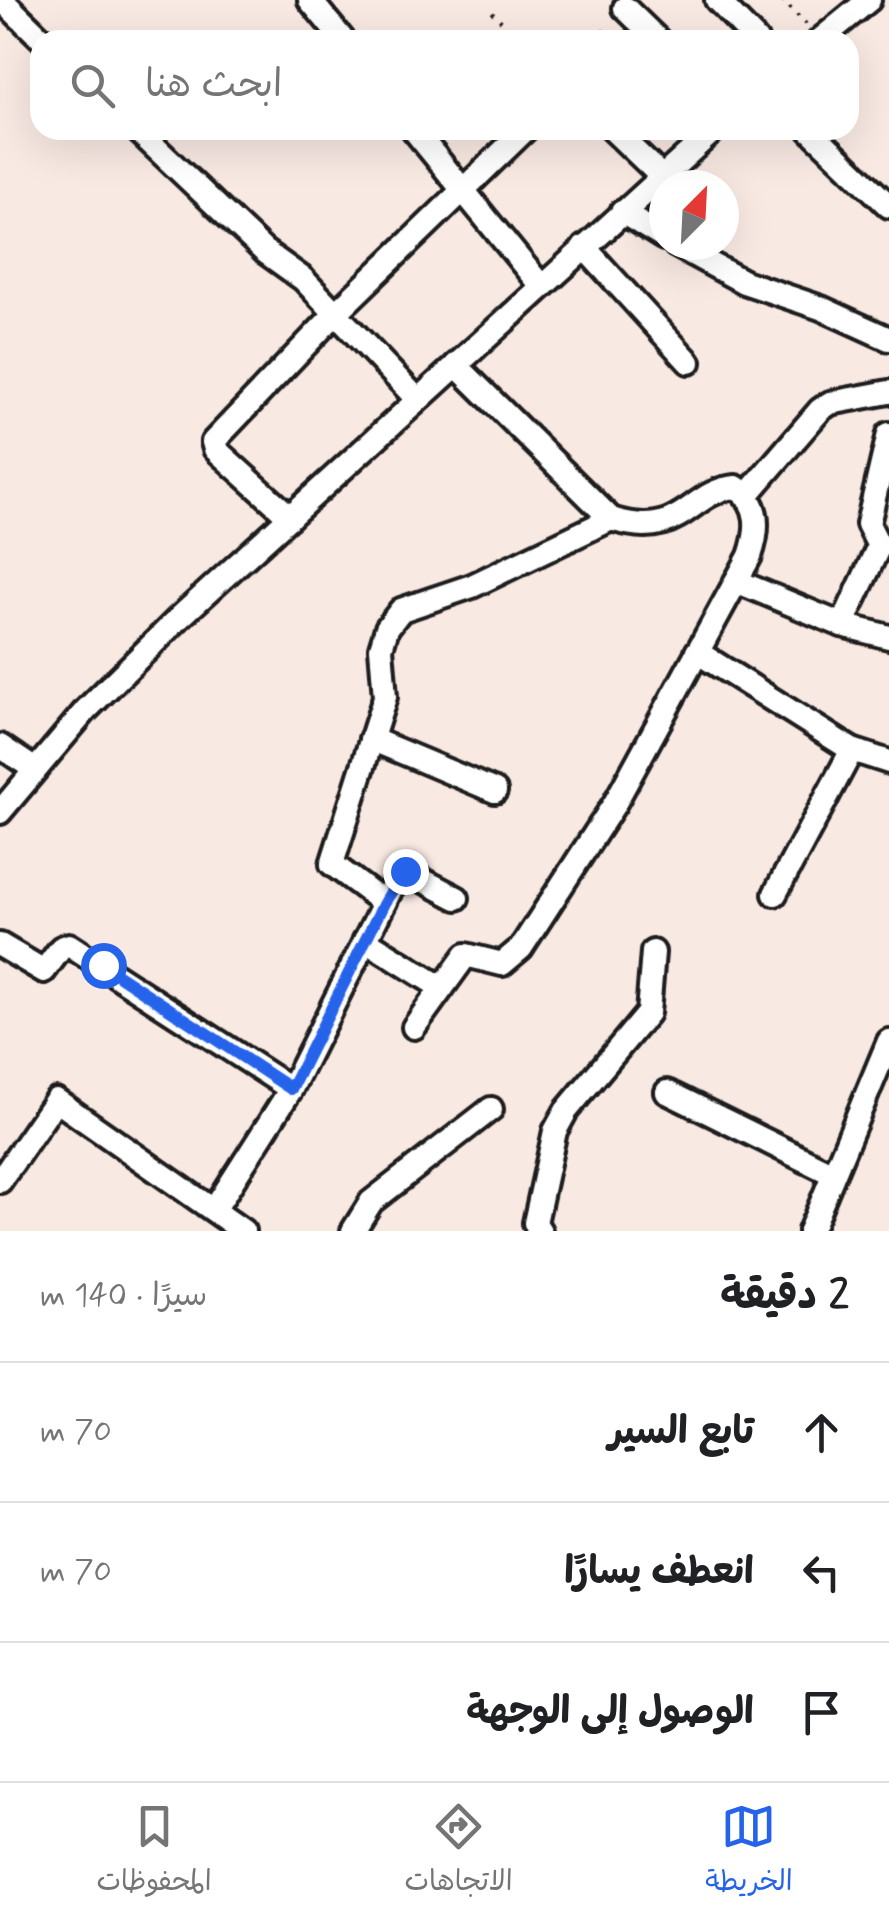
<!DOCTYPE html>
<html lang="ar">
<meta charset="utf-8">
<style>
body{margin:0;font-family:Mynerve,"Playpen Sans Arabic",sans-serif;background:#f6f6f6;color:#202124;direction:rtl}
.compass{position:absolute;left:649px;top:170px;width:90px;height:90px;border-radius:50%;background:#fff;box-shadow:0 10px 40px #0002;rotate:24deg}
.stop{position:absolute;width:30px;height:30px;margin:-22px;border:8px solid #2563eb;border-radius:50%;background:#fff}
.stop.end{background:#2563eb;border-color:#fff;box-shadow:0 2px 10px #0008}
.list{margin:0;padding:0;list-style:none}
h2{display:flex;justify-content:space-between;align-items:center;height:130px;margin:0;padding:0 40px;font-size:42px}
h2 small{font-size:32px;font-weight:400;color:#757577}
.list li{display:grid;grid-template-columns:65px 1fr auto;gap:30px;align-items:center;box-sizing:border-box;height:140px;padding:0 40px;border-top:2px solid #e0e0e0}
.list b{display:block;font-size:38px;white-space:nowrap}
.list em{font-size:32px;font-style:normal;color:#757577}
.icon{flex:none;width:55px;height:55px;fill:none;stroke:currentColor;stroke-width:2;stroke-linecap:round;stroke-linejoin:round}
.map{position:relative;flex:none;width:889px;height:1231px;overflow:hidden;direction:ltr}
.search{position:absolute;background:#fff;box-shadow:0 10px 40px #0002;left:30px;right:30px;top:30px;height:110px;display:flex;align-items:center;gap:25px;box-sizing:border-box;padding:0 35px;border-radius:30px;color:#757577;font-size:38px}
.sheet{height:550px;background:#fff}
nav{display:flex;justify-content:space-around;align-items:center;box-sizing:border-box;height:140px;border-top:2px solid #e0e0e0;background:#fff;font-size:28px;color:#757577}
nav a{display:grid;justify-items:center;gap:5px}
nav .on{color:#2563eb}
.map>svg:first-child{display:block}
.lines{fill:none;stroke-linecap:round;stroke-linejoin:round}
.minor-casing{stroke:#1c1c1c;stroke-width:30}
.path{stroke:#1c1c1c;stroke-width:4;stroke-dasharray:2.5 8;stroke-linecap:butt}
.minor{stroke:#fff;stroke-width:22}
.route{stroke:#2563eb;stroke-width:12}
</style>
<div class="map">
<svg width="889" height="1231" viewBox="0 0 889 1231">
<rect width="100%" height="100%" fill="#f9e9e3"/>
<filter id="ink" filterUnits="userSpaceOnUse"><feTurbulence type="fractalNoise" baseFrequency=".01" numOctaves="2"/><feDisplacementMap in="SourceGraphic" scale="20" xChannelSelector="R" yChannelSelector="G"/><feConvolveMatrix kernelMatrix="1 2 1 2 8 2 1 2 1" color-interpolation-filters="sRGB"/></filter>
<g filter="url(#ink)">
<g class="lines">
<defs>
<g id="minor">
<polyline points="2,0 43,40"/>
<polyline points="310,0 343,40"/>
<polyline points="717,0 756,40"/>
<polyline points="625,8 658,40"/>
<polyline points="820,40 869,0"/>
<polyline points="137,130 264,251 303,279 417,399"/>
<polyline points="414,130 541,286"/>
<polyline points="613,130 662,177"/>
<polyline points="810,130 889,206"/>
<polyline points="622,212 664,238"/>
<polyline points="676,245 744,282 821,308 889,339"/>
<polyline points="584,247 689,362"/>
<polyline points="747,495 820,410 830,403 889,392"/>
<polyline points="290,517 215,449 213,442 336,313 525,130"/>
<polyline points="736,581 842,625 889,637"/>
<polyline points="842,625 879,546 868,524 889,434"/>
<polyline points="697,652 852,750 889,762"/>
<polyline points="371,739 495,791"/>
<polyline points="0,746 34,769"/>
<polyline points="0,812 86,710 179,618 714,130"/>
<polyline points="775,894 852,750"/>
<polyline points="384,903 332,864 385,697 381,648 387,628 401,610 472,586 611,519"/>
<polyline points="365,940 442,988"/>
<polyline points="0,945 44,971 61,948 69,945 291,1089"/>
<path d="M414,1027L466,955L502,964L521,948L615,803L750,556C759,530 761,504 736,487C687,491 684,542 611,519L456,365"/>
<polyline points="667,1092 833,1174"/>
<polyline points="0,1181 56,1100 243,1231"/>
<polyline points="214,1210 291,1089 398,875 405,871 457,898"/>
<polyline points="353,1231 371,1202 491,1109"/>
<polyline points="540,1231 535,1223 555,1131 566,1111 648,1013 653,952"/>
<polyline points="810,1231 889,1041"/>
</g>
</defs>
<use href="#minor" class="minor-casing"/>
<g class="path">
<polyline points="782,0 807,25"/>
<polyline points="492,12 520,40"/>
<polyline points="596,40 609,25"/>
</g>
<use href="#minor" class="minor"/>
</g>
</g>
<g class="lines" filter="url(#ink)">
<polyline class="route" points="103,965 291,1089 384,903 405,871"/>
</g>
</svg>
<svg class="compass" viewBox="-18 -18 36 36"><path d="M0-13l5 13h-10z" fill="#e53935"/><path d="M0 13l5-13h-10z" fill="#757577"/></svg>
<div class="stop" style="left:103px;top:965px"></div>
<div class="stop end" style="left:405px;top:871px"></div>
<div class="search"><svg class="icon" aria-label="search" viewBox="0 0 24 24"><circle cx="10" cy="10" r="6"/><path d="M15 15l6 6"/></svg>ابحث هنا</div>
</div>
<section class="sheet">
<h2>2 دقيقة<small>سيرًا · 140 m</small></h2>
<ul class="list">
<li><svg class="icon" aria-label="ahead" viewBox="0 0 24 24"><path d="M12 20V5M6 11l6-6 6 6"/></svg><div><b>تابع السير</b></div><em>70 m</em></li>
<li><svg class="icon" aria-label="left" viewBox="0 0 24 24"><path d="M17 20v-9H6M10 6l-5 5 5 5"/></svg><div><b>انعطف يسارًا</b></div><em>70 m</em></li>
<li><svg class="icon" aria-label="arrive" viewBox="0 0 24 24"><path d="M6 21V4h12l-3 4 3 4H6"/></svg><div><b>الوصول إلى الوجهة</b></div></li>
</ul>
</section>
<nav>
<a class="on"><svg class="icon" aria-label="map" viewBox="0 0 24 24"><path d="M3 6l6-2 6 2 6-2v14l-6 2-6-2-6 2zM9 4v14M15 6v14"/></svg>الخريطة</a>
<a><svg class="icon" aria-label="directions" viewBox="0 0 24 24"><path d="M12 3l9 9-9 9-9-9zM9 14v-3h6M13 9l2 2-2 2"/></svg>الاتجاهات</a>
<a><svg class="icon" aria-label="saved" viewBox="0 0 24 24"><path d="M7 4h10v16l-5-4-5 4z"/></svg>المحفوظات</a>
</nav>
